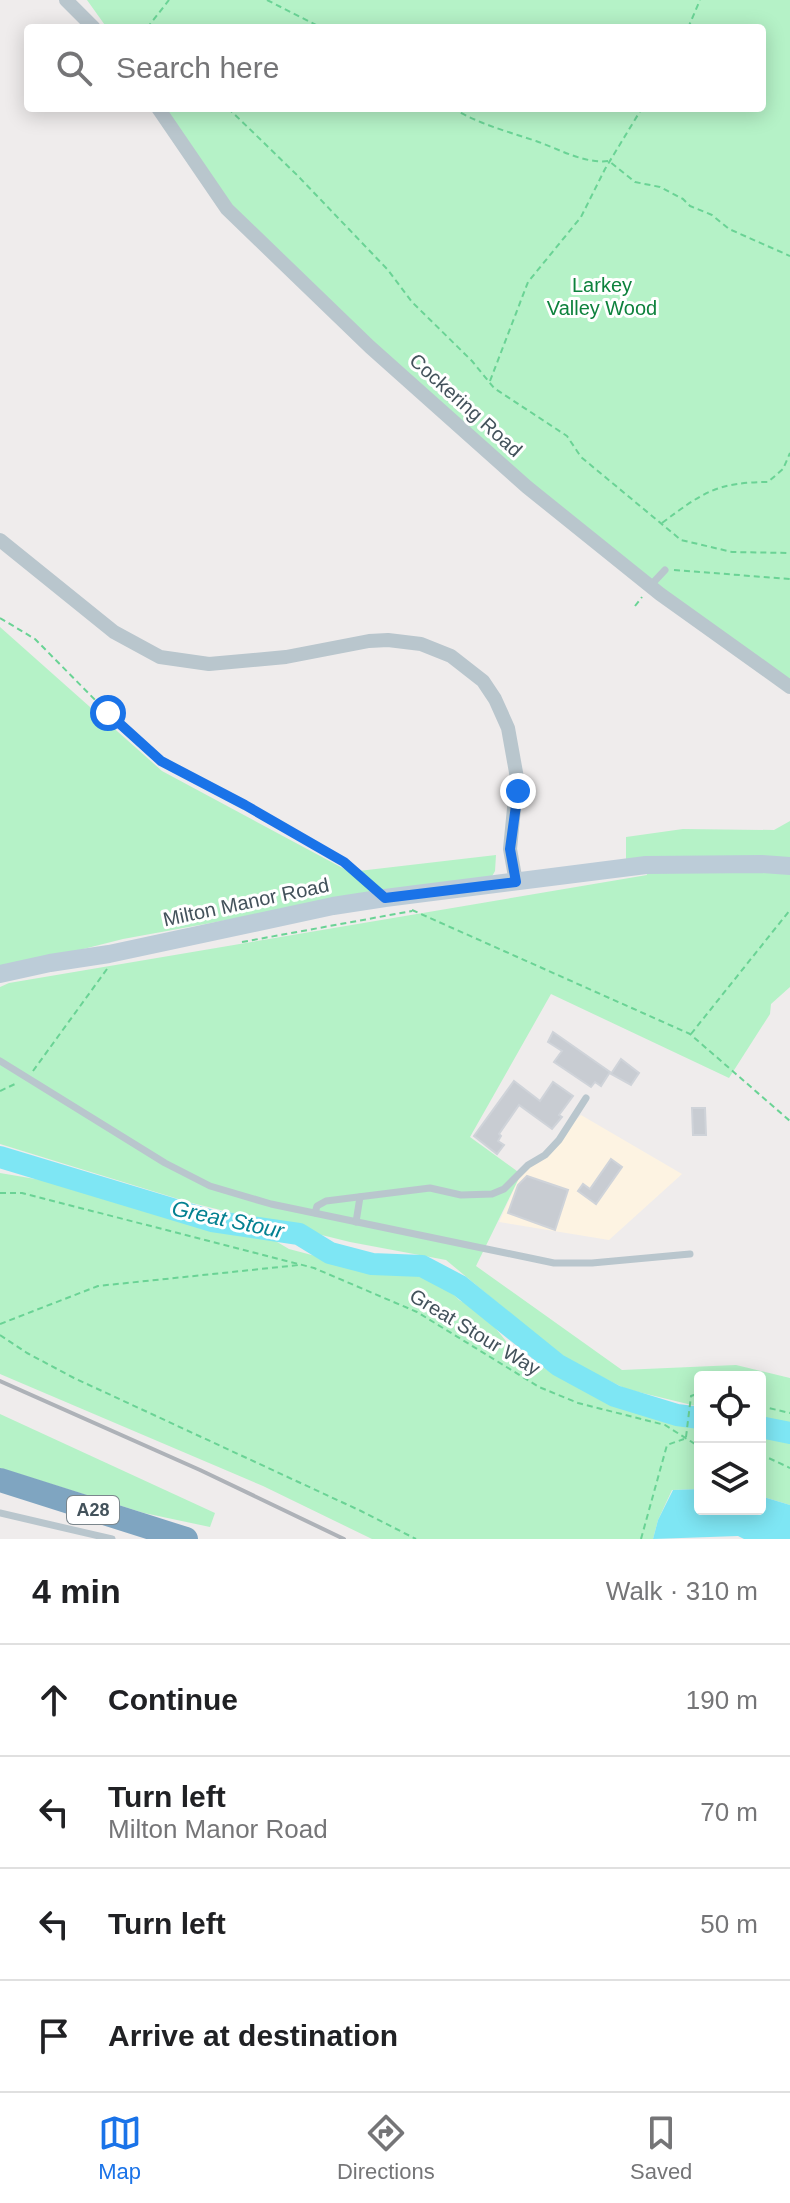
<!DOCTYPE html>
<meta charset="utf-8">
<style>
body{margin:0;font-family:Arial,sans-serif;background:#f2f2f2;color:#202124}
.controls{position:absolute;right:24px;bottom:24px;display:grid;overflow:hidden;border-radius:8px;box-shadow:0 4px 20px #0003}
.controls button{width:72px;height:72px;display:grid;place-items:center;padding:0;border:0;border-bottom:2px solid #e0e0e0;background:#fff;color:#202124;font:40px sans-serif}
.stop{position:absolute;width:24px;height:24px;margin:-18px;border:6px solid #1a73e8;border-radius:50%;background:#fff}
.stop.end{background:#1a73e8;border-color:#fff;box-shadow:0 2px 8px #0008}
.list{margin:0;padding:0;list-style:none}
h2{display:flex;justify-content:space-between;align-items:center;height:104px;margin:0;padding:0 32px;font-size:34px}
h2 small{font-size:26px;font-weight:400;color:#757577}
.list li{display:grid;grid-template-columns:52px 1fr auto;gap:24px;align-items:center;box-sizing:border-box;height:112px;padding:0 32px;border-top:2px solid #e0e0e0}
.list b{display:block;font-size:30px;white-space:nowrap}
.list p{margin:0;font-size:26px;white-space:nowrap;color:#757577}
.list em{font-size:26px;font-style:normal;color:#757577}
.icon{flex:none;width:44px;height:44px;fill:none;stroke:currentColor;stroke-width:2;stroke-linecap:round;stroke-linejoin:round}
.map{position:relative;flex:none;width:790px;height:1539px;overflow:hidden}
.search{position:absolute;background:#fff;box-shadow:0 4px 20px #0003;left:24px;right:24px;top:24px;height:88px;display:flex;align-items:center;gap:20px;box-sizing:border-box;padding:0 28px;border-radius:8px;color:#757577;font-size:30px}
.sheet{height:552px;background:#fff}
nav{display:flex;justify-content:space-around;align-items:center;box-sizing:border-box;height:112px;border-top:2px solid #e0e0e0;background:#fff;font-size:22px;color:#757577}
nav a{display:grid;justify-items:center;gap:4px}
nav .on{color:#1a73e8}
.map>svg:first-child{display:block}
.commercial{fill:#fdf3e2}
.green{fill:#b5f2c7}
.water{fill:#7ee6f4}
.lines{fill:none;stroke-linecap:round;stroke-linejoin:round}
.river{stroke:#7ee6f4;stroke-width:22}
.building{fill:#c8ccd2;stroke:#cfd3d9;stroke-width:2}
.path{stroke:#6ad395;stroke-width:2;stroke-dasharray:6 4;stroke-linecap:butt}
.lane{stroke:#b9c6cd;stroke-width:7}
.street{stroke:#b9c6cd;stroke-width:14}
.secondary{stroke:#bcccd8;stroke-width:18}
.highway{stroke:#7fa5c1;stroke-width:24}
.rail{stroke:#aeb2b8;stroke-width:4}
.route{stroke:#1a73e8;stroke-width:10}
.labels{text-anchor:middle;stroke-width:6;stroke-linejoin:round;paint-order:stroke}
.shield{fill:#fff;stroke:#7b868c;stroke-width:2}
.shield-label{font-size:18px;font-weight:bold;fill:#43525b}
.park-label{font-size:20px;fill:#0e823d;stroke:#fff}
.street-label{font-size:20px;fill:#43525b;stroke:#fff}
.water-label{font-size:22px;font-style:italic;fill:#038191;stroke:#fff}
</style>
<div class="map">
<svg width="790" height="1539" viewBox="0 0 790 1539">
<rect width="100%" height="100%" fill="#efecec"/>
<polygon class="commercial" points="581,1115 682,1174 609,1240 499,1222 521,1174"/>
<g class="green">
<polygon points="87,0 790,0 790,685 739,651 524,477 373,344 230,206 162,108 762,108 762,28 107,28"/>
<polygon points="0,627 162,771 350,872 496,855 495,871 490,880 347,898 123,939 0,970"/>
<polygon points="790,821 790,987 771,1004 770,1014 729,1078 551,994 470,1137 521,1174 476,1266 622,1370 736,1365 790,1378 790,1427 760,1420 760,1377 700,1377 700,1407 626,1389 564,1358 446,1260 350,1242 188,1202 0,1144 0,987 9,983 647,875 643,862 626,864 626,837 683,829 774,830"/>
<polygon points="0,1173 53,1182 213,1226 272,1239 289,1249 361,1268 413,1273 441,1281 459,1300 483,1313 514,1351 581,1389 626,1409 682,1426 700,1425 700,1489 672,1490 658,1520 653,1539 372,1539 263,1486 0,1374"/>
<polygon points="0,1414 215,1513 210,1527 144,1513 0,1468"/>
<polygon points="760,1434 790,1442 790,1505 760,1496"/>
</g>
<polygon class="water" points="700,1489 700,1509 760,1509 760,1496 790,1505 790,1539 744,1539 738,1536 653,1539 658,1520 673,1490"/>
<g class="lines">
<g class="river">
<polyline points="0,1157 212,1221 299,1234 330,1253 372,1264 422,1266 460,1286 558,1365 615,1396 677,1415 700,1418"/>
<polyline points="760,1427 790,1433"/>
</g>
</g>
<g class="building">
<polygon points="553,1032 610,1072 601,1086 595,1082 591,1087 554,1062 562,1051 548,1042"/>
<polygon points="621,1059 639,1073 631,1085 611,1074"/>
<polygon points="514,1081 540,1101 553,1082 573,1096 559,1115 562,1117 552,1129 519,1105 499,1134 501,1136 498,1141 504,1145 497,1154 474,1136"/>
<polygon points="692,1108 705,1108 706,1135 693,1135"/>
<polygon points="611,1159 622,1167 596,1204 578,1191 583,1184 590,1189"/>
<polygon points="527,1176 568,1190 555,1230 508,1213 518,1185"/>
</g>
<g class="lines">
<g class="path">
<polyline points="267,0 322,28"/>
<polyline points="147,28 169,0"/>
<polyline points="688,28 700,0"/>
<polyline points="228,108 297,175 388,270 412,302 472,361 494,388 567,436 581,457 681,540 732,552 790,553"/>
<path d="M452,108C479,124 506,131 536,141C559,149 584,164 609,161L635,182L660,187L683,199L690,206L712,215L729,229L790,256"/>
<polyline points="490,381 528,282 581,217 605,169 642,108"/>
<path d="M662,523C702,493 717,482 768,482L783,469L790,453"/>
<polyline points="674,570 790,579"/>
<polyline points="635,606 642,597"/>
<polyline points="0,618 35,639 108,713 161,761 245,805 344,862 369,884"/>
<polyline points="412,910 690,1034 790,1121"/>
<polyline points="242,942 412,911"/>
<polyline points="691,1034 790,910"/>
<polyline points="33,1071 107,969"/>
<polyline points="0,1091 15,1084"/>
<polyline points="0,1193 22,1193 314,1268 417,1312 539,1387 578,1403 665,1425 695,1444 700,1445"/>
<polyline points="0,1324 98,1286 299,1265"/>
<polyline points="0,1335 27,1353 74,1378 361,1511 416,1539"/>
<polyline points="760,1406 790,1413"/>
<polyline points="686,1437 691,1396 700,1393"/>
<polyline points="760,1454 790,1468"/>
<polyline points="641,1539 667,1445 684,1439"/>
</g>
<g class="lane">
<polyline points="650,586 665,570"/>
<polyline points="0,1061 165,1163 210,1186 271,1204 554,1263 592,1263 690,1254"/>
<polyline points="315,1213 317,1206 326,1201 430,1188 461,1195 492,1194 504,1189 528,1165 545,1155 559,1140 586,1098"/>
<polyline points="356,1222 360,1197"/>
<polyline points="0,1513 112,1539"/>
</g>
<g class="street">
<polyline points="66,0 94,28"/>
<polyline points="158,108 227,209 370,347 527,487 660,594 790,687"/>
<polyline points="0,540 114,632 160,657 209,664 286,657 369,641 388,640 421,644 451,656 483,681 495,699 508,728 517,778 510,849 516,882"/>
</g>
<polyline class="secondary" points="0,974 50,963 109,954 333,906 385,898 646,865 762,864 790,866"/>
<polyline class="highway" points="0,1480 186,1539"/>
<polyline class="rail" points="0,1381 200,1470 344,1539"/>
</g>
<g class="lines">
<polyline class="route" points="108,713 161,761 245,805 344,862 385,898 516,882 510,849 518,791"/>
</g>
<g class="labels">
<rect class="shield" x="67" y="1496" width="52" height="28" rx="6"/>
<g class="shield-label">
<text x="93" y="1516">A28</text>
</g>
<g class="park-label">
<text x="602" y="292">Larkey<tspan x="602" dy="23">Valley Wood</tspan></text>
</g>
<g class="street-label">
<text transform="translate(466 405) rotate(42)" y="7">Cockering Road</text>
<text transform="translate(246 902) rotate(-12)" y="7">Milton Manor Road</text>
<text transform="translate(475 1332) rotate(31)" y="7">Great Stour Way</text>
</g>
<g class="water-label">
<text transform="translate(228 1219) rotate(12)" y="8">Great Stour</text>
</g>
</g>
</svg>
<div class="controls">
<button><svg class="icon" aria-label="locate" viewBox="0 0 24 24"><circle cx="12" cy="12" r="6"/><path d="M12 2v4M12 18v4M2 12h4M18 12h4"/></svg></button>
<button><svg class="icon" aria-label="layers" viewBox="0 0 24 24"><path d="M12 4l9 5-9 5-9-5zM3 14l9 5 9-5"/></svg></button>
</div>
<div class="stop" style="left:108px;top:713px"></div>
<div class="stop end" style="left:518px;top:791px"></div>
<div class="search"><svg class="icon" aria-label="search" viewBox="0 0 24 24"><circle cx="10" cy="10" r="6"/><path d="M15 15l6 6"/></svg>Search here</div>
</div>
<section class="sheet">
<h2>4 min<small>Walk · 310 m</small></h2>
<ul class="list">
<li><svg class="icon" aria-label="ahead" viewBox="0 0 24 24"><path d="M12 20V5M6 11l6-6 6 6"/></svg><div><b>Continue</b></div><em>190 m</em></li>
<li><svg class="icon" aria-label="left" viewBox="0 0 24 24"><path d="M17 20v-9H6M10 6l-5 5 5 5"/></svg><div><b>Turn left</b><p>Milton Manor Road</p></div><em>70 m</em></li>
<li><svg class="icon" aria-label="left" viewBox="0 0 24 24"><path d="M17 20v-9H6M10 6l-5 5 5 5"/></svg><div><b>Turn left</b></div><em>50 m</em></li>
<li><svg class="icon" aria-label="arrive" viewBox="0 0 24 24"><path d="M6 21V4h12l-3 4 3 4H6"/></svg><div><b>Arrive at destination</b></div></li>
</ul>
</section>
<nav>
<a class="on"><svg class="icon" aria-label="map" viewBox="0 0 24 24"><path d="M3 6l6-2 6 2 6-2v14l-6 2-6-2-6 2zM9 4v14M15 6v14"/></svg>Map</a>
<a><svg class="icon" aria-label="directions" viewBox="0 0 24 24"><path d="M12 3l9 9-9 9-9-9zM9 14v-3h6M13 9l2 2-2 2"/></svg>Directions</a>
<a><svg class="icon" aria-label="saved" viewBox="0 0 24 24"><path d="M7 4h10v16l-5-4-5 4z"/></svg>Saved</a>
</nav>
